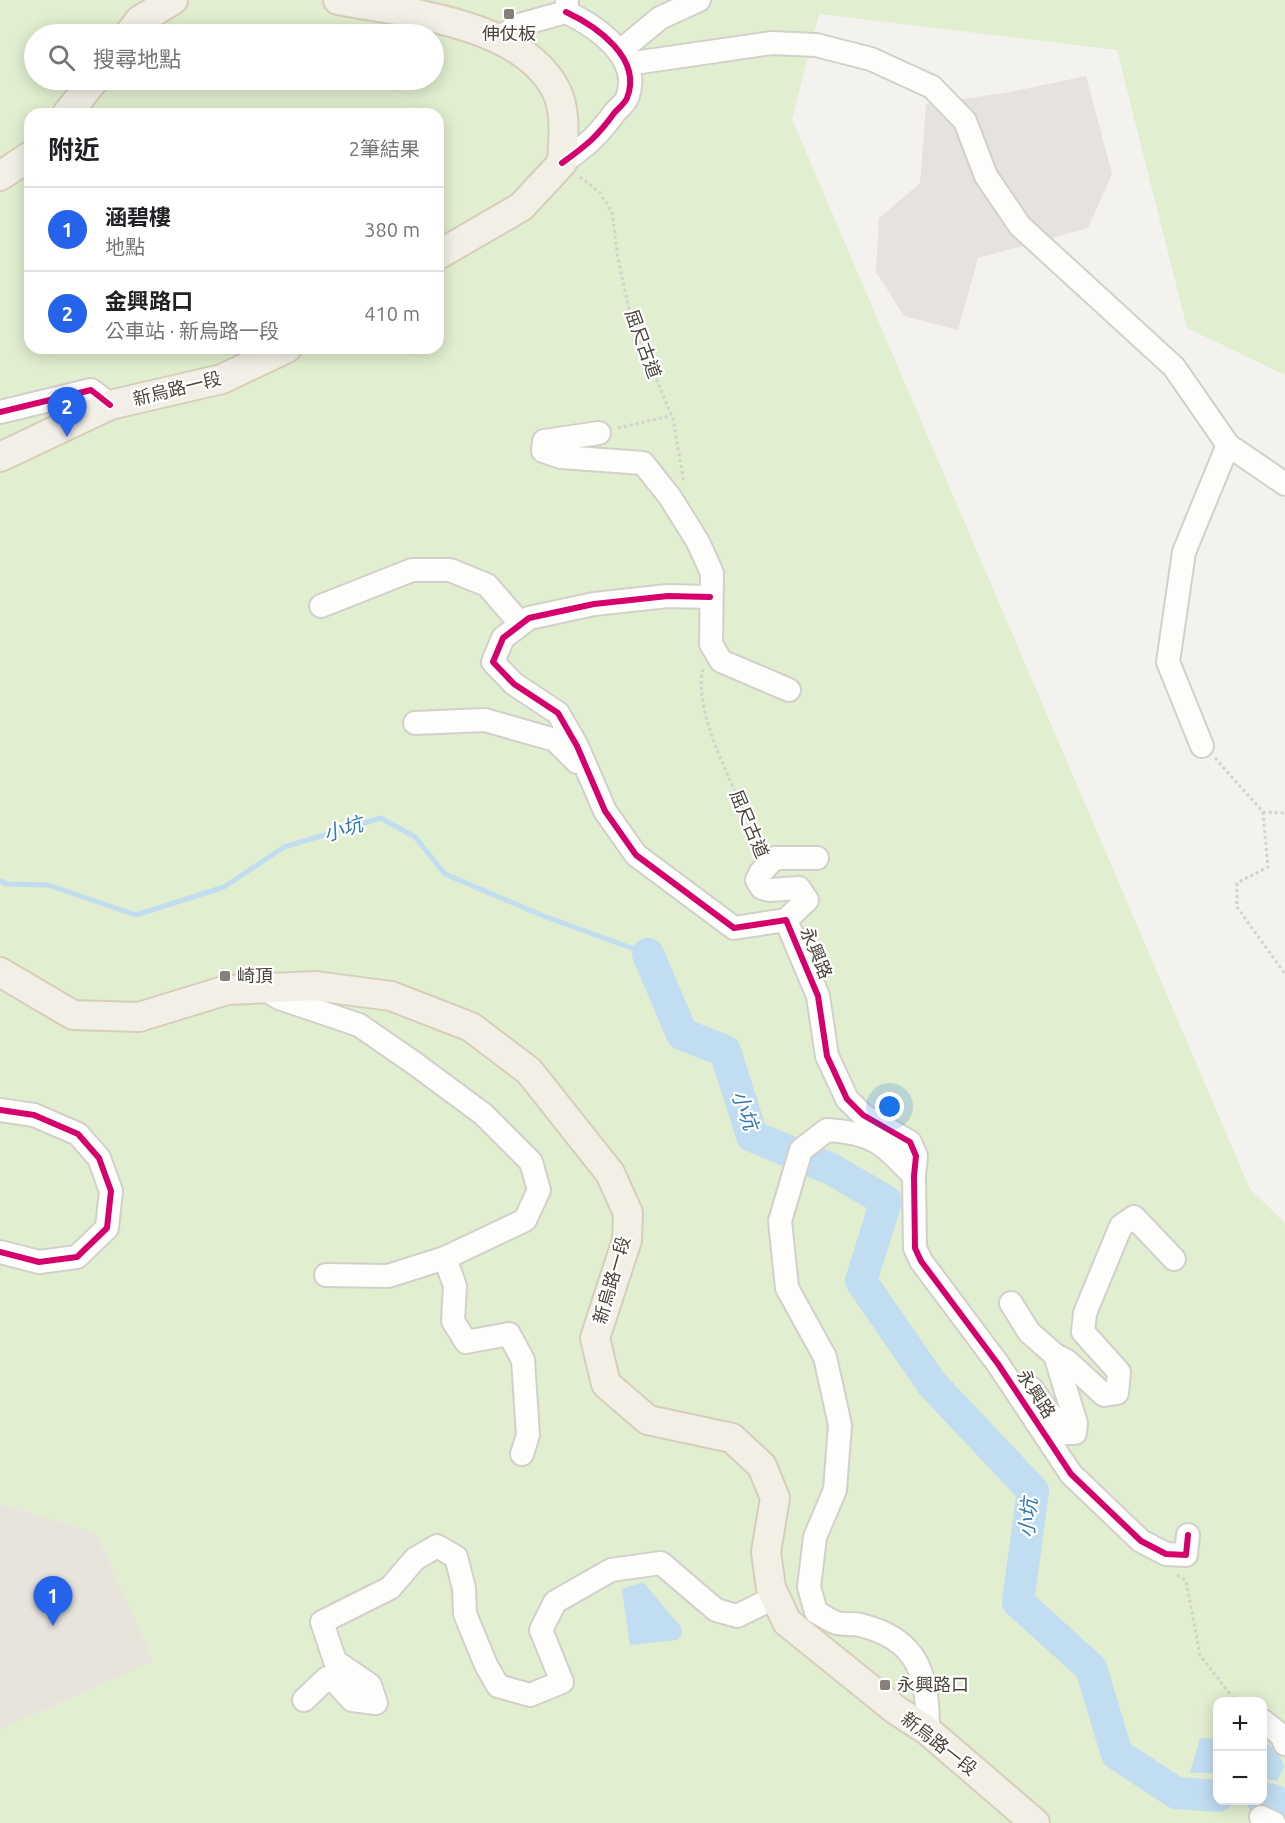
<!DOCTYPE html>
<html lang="zh-TW">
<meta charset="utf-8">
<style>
body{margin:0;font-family:Ubuntu,"Noto Sans TC",sans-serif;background:#f6f6f6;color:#202124}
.controls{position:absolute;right:18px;bottom:18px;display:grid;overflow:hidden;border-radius:12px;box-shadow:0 3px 15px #0003}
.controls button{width:54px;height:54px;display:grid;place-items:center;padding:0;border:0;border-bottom:2px solid #e0e0e0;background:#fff;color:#202124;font:30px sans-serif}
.you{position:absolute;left:890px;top:1107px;width:21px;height:21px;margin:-15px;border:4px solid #fff;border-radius:50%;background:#1a73e8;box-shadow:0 0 0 9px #1a73e833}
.badge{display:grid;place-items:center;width:39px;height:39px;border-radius:50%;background:#2563eb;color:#fff;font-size:20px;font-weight:700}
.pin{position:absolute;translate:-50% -50px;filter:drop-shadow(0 2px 3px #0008)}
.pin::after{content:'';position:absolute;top:32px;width:21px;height:18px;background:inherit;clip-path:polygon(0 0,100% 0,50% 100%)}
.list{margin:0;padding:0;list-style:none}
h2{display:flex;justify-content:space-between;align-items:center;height:78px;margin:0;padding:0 24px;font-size:26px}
h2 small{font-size:20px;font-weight:400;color:#757577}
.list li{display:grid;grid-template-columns:39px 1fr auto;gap:18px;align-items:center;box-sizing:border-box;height:84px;padding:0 24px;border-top:2px solid #e0e0e0}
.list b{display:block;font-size:22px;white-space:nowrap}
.list p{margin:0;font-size:20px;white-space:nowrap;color:#757577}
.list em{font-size:20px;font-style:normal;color:#757577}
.icon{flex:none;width:33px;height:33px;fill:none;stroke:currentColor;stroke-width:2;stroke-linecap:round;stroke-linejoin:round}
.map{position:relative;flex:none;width:1285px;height:1823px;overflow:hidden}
.search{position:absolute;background:#fff;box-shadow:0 3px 15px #0003;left:24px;top:24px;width:420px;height:66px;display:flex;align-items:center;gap:15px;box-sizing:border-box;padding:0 21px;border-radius:33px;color:#757577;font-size:22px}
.panel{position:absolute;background:#fff;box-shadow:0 3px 15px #0003;left:24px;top:108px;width:420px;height:246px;border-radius:18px}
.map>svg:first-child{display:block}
.residential{fill:#e7e4dc}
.green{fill:#e1eecf;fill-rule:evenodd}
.parking{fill:#e6e3df}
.water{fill:#c0ddf1}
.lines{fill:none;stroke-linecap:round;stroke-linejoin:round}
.stream{stroke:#c0ddf1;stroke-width:5}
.river{stroke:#c0ddf1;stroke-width:32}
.minor-casing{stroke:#d2d0cb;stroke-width:26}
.major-casing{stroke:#d6cebb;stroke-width:32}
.path{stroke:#d3d2cc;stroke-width:3;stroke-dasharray:3 3;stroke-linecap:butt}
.minor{stroke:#fdfdfc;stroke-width:22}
.major{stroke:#f2efe6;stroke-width:28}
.cycleway-casing{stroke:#fff;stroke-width:10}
.cycleway{stroke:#d6006c;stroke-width:6}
.poi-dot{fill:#868178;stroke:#fff;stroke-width:2}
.labels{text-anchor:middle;stroke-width:4.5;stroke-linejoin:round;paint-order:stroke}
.poi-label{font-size:18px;fill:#4b4439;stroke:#fff;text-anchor:start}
.street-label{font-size:18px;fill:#4b4439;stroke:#fff}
.water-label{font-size:20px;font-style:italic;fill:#2e7ab2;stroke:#fff}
</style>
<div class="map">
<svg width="1285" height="1823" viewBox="0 0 1285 1823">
<rect width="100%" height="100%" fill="#f4f2ee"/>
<polygon class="residential" points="0,1504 96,1532 154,1661 0,1730"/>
<path class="green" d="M0,0H1285V375L1187,328L1117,50L819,14L792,119L1250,1189L1285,1223V1823H0V1730L154,1661L96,1532L0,1504ZM34,34H434V80H34ZM30,114H438V348H30ZM1218,1702H1262V1800H1218Z"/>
<polygon class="parking" points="1086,76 1112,174 1088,228 978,258 958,330 904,316 876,272 879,218 920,183 926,104 1005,93"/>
<g class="water">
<polygon points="643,1582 681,1627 682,1634 677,1640 630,1645 622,1589"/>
<polygon points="1200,1738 1217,1739 1217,1773 1190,1773"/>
<path d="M1262,1742C1276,1746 1280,1754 1284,1767L1277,1781L1263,1778Z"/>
</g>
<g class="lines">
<polyline class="stream" points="0,881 7,884 48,885 136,915 224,887 284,847 381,818 415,837 445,874 541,915 648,954"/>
<g class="river">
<polyline points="648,954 682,1034 725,1051 752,1136 831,1169 886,1201 861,1281 932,1384 1033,1491 1018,1602 1091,1668 1117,1754 1176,1793 1218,1796"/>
<polyline points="1262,1799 1273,1800 1285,1806"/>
</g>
<defs>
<g id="minor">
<polyline points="497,39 519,25 566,12 567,0"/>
<polyline points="619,52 660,18 699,0"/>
<polyline points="627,64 772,43 816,45 871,59 932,87 965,121 986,176 1020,226 1174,367 1228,445 1285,484"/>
<path d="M562,163C587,145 597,137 615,112C619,108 625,103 627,98C643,58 596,26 566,12"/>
<polyline points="0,412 91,390 110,405"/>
<polyline points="599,433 544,441 543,451 561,457 643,463 670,497 698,542 712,573 711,644 721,661 789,690"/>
<polyline points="710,597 668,596 594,604 529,618 503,638 493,662 514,684 558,713 577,746 605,811 636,855 734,928 786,920"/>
<polyline points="321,606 412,570 450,570 487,585 520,623"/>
<polyline points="415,723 485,720 555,740 577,762"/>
<polyline points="1202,746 1168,662 1184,552 1228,445"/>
<polyline points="786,920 818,996 827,1056 847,1099 863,1115 910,1142 916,1156 914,1176 915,1248 921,1261 998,1364 1071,1474 1141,1541 1166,1554 1186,1555 1188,1535"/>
<polyline points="786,920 807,900 799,888 769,890 762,888 757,880 761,872 775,858 817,858"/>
<polyline points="263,988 279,998 359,1025 414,1063 483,1114 531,1162 539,1190 525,1220 445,1258 388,1276 326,1275"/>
<polyline points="0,1110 34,1115 78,1134 99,1158 111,1191 107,1228 77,1257 39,1262 0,1252"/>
<path d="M914,1176C882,1143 874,1133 827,1130L801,1150L780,1221L787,1288L825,1357L840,1425L835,1490L815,1537L809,1587L816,1612C822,1615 830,1621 837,1623C844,1625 853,1623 860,1625C920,1639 928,1677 928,1731"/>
<polyline points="445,1258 455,1286 453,1321 466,1342 509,1334 523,1360 528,1435 522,1454"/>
<polyline points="1011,1303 1029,1332 1055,1355"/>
<polyline points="1031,1388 1064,1433 1075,1433 1076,1423 1055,1355 1067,1361 1104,1395 1117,1393 1119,1372 1083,1332 1085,1313 1121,1226 1134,1217 1174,1259"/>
<polyline points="304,1700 327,1678 333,1679 352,1700 376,1703 370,1685 335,1661 322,1622 390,1588 415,1559 437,1546 456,1557 464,1588 465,1614 486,1665 498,1686 530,1695 562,1682 541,1630 555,1602 611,1570 661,1563 716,1610 737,1616 776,1597"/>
<polyline points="1263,1721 1282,1736 1285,1744"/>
<polyline points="1261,1817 1274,1823"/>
</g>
<g id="major">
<path d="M338,0C405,13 521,22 556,90C567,111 563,141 562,163L521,207L438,255"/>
<polyline points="129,34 140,20 173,0"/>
<polyline points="67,114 94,80"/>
<polyline points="0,176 30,156"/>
<polyline points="0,457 110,405 222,379 287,348"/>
<polyline points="0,972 73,1015 139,1017 227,990 315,986 391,996 471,1027 529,1071 610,1173 628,1213 627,1240 595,1338 606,1384 648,1420 732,1438 762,1466 775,1498 766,1552 771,1588 787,1622 896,1710 928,1731 1035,1823"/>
</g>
</defs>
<use href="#minor" class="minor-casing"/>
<use href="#major" class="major-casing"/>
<g class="path">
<polyline points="580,177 600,193 612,212 618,259 631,318 673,419 684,483"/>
<polyline points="618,428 670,416"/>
<path d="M703,669C691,716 743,801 759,847"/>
<polyline points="1215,758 1263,812 1285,813"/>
<polyline points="1263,812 1268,867 1237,883 1237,907 1285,974"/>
<polyline points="1177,1575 1186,1581 1200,1655 1236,1702"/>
</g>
<use href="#minor" class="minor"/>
<use href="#major" class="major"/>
<defs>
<g id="cycleway">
<path d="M562,163C587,145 597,137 615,112C619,108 625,103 627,98C643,58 596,26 566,12"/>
<polyline points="0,412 91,390 110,405"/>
<polyline points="710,597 668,596 594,604 529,618 503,638 493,662 514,684 558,713 577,746 605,811 636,855 734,928 786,920 818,996 827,1056 847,1099 863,1115 910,1142 916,1156 914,1176 915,1248 921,1261 998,1364 1071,1474 1141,1541 1166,1554 1186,1555 1188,1535"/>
<polyline points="0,1110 34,1115 78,1134 99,1158 111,1191 107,1228 77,1257 39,1262 0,1252"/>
</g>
</defs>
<use href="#cycleway" class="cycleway-casing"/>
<use href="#cycleway" class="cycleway"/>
</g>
<g class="poi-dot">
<rect x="503" y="8" width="12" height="12" rx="3"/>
<rect x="219" y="970" width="12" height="12" rx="3"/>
<rect x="879" y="1679" width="12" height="12" rx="3"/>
</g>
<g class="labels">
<g class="poi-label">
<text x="509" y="40" text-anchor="middle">伸仗板</text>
<text x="237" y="982">崎頂</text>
<text x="897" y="1691">永興路口</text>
</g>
<g class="street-label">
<text transform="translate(643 344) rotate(70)" y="6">屈尺古道</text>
<text transform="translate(177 389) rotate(-14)" y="6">新烏路一段</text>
<text transform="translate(749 824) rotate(67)" y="6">屈尺古道</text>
<text transform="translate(816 953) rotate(67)" y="6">永興路</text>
<text transform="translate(612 1280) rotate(-74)" y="6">新烏路一段</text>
<text transform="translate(1036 1394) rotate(57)" y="6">永興路</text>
<text transform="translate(939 1744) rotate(38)" y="6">新烏路一段</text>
</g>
<g class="water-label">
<text transform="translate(343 829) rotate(-17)" y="7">小坑</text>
<text transform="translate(745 1110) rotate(70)" y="7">小坑</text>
<text transform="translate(1028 1518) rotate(-85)" y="7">小坑</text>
</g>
</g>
</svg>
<div class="controls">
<button>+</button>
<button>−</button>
</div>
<div class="you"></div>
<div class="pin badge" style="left:53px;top:1626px">1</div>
<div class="pin badge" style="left:67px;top:437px">2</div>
<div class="search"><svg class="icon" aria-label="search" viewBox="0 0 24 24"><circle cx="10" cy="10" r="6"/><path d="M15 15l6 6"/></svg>搜尋地點</div>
<section class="panel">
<h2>附近<small>2筆結果</small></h2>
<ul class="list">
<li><span class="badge">1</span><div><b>涵碧樓</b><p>地點</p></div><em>380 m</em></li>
<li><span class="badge">2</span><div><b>金興路口</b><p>公車站 · 新烏路一段</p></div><em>410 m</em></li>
</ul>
</section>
</div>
